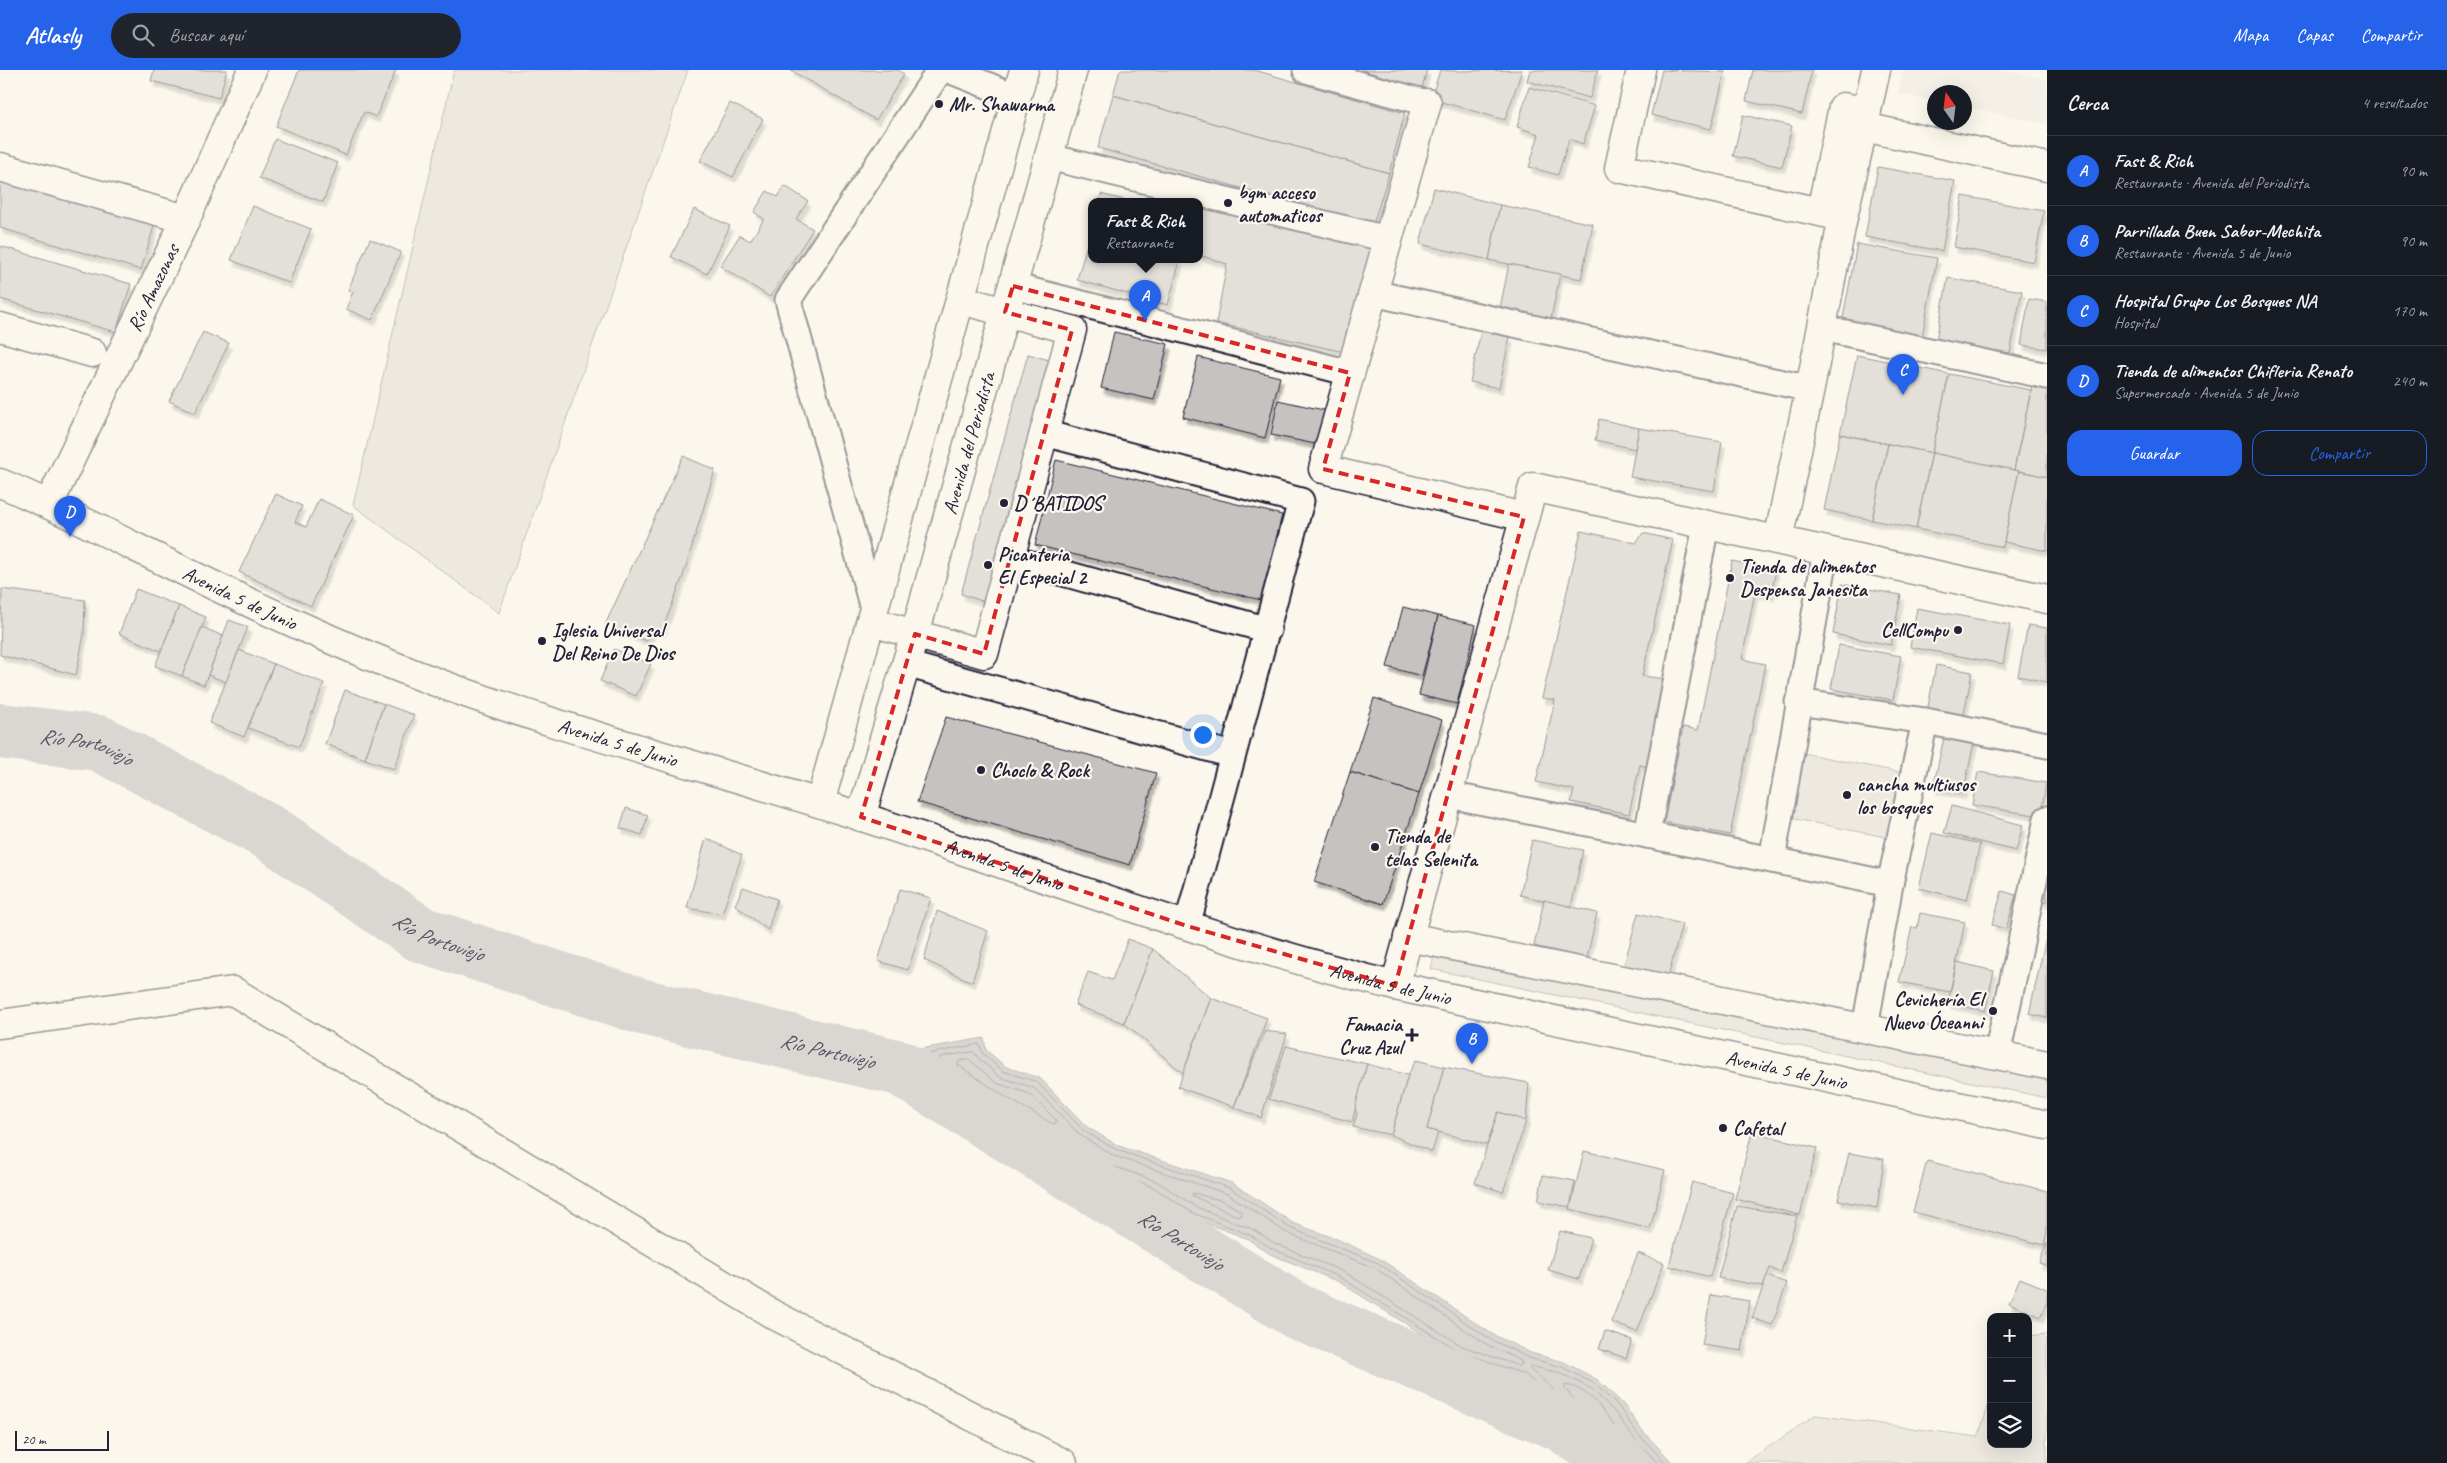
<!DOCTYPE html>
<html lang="es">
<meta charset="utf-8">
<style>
body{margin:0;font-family:Caveat,sans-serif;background:#20242c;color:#f1f3f6}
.controls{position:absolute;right:15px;bottom:15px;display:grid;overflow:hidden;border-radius:10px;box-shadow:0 5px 20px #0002}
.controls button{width:45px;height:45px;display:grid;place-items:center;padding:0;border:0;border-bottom:1px solid #363941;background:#171b24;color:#f1f3f6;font:25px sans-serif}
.compass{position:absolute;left:1927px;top:15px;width:45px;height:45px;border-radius:50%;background:#171b24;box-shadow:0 5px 20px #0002;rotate:346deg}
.scale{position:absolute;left:15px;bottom:12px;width:94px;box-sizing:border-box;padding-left:5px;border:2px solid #22223b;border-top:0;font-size:14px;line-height:18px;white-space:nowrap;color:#22223b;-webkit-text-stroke:4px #fbf7ec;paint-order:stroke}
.you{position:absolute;left:1202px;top:664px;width:18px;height:18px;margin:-12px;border:4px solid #fff;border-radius:50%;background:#1a73e8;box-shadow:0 0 0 8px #1a73e833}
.badge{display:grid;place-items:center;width:32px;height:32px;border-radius:50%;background:#2563eb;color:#fff;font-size:16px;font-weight:700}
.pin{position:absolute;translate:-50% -41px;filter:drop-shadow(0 1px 2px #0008)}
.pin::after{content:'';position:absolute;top:26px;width:18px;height:15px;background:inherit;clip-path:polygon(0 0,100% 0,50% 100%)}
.popup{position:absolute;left:1088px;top:128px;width:115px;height:65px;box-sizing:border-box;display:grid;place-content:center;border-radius:10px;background:#171b24;filter:drop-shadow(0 1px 4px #0005);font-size:16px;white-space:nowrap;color:#9ea1a6}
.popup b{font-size:19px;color:#f1f3f6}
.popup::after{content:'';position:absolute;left:50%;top:100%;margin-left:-10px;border:10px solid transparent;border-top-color:#171b24}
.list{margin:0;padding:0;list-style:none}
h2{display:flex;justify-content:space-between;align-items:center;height:65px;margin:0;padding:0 20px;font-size:21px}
h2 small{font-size:16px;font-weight:400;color:#9ea1a6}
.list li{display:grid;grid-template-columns:32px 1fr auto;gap:15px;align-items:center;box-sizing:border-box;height:70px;padding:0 20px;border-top:1px solid #363941}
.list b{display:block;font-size:19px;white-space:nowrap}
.list p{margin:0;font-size:16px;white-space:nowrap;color:#9ea1a6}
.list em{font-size:16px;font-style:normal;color:#9ea1a6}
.actions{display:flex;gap:10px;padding:15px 20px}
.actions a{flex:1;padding:11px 0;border:1px solid #2563eb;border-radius:15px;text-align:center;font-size:18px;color:#2563eb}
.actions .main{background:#2563eb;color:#fff}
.icon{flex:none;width:28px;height:28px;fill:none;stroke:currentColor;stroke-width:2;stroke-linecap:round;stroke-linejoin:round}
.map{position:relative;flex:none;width:2047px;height:1393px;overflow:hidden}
header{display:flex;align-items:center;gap:30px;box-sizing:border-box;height:70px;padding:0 25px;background:#2563eb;color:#fff}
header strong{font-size:24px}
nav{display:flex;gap:28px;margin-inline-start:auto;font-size:18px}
.search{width:350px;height:45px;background:#20242c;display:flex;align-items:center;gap:12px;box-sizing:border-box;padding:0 18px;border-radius:28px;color:#9ea1a6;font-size:19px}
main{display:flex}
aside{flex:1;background:#171b24}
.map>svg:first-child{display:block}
.built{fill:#ebe7df}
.green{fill:#dbd8d3;stroke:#7e7d87}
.water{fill:#b1aeb0;stroke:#787681}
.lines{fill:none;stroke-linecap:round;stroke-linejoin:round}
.shore{stroke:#5b5a6a;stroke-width:1}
.river{stroke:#b1aeb0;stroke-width:56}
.building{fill:#c6c2c0;stroke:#22223b;filter:url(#shadow)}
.pedestrian-casing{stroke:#22223b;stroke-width:29}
.minor-casing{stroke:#22223b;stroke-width:31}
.tertiary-casing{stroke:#22223b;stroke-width:31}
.pedestrian{stroke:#fbf7ec;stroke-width:25}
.minor{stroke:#fbf7ec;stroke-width:28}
.tertiary{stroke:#fbf7ec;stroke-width:28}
.marked{fill:none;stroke:#d62828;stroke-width:4;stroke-dasharray:10 6;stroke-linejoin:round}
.poi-dot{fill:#22223b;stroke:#fbf7ec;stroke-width:2}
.labels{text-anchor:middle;stroke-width:4.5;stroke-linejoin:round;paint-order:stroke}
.poi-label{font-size:20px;font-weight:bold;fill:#22223b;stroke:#fbf7ec;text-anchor:start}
.street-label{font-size:20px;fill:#22223b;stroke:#fbf7ec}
.water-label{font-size:21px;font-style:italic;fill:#545364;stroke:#fbf7ec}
</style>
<header>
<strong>Atlasly</strong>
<div class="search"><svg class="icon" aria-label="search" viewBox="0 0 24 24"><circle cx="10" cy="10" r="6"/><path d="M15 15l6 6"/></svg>Buscar aquí</div>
<nav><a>Mapa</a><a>Capas</a><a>Compartir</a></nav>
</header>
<main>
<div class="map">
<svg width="2047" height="1393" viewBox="0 0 2047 1393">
<defs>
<filter id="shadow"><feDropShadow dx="3" dy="5.5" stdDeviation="1" flood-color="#0004"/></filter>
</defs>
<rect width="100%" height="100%" fill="#fbf7ec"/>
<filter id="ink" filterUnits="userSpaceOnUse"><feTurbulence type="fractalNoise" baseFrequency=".02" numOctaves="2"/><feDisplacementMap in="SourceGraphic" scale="10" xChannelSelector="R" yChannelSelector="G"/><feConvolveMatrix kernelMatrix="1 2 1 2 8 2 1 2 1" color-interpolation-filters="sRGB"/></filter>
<g filter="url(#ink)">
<polygon class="built" points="1903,0 2003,0 2047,9 2047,54 1965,37 1964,22 1934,22 1934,31 1898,24"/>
<g class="green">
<polygon points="454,0 688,0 499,543 353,435"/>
<polygon points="1792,681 1914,705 1900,770 1780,746"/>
<polygon points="1435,883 2047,1009 2047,1028 1431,899"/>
<polygon points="2047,1264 2047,1393 1745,1393 1815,1345 1978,1367 1991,1328 1991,1374 2028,1374 2028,1266"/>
</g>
<polygon class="water" points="984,968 986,980 1006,997 1040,1008 1087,1057 1119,1076 1232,1113 1293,1153 1337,1169 1380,1189 1492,1264 1531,1283 1564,1292 1598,1310 1623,1334 1640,1358 1673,1393 1608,1393 1570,1349 1523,1309 1457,1286 1339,1212 1270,1184 1248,1169 1190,1147 1151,1121 1099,1103 964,1022 927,996 920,979"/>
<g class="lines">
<g class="shore">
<polygon points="974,982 979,989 1000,1007 1034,1018 1080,1065 1114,1086 1228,1124 1287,1163 1375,1198 1486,1274 1521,1291 1522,1294 1519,1296 1462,1276 1344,1202 1276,1174 1252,1159 1196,1137 1156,1111 1104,1093 1000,1032 939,990 940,987"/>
<polygon points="970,990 996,1013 1030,1024 1056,1050 1056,1053 1053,1054 1004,1026 958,995 959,991"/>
<polygon points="1193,1123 1224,1131 1242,1142 1242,1145 1239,1147 1193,1126"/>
<polyline points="1611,1393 1610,1388 1573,1346 1526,1305 1459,1281 1341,1208 1273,1179 1250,1165 1193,1143 1153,1117 1101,1098 966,1018 931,993 928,984 979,974 983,984 1003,1001 1037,1012 1084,1061 1117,1080 1230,1118 1290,1158 1378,1193 1490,1269 1529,1288 1562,1297 1595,1314 1619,1337 1636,1362 1666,1393"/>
<path d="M1618,1393C1616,1372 1547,1314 1530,1299V1296L1560,1303L1592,1319L1614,1341L1632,1366L1658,1393"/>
<path d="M1625,1393L1621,1379L1565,1319V1315C1593,1318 1610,1351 1625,1370C1632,1378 1640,1385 1648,1393"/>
</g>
<path class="river" id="s1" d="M0,661L99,673L272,764L420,864L643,937L900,998L1298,1242L1562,1354L1620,1393"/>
</g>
<g class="building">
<polygon points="154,0 227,0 219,28 151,11"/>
<polygon points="299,0 396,0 376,47 364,42 346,85 276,56"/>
<polygon points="790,0 898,0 904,4 876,50"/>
<polygon points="1120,0 1254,0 1405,43 1389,103 1113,25"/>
<polygon points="1361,0 1427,0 1422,18"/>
<polygon points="1440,0 1456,1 1522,0 1505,50 1431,29"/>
<polygon points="1530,0 1598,0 1590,28 1527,11"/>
<polygon points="1662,0 1725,2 1711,59 1651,45"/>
<polygon points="1753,0 1812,0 1802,44 1746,31"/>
<polygon points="1529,17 1595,36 1583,74 1569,69 1558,105 1529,97 1539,64 1517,57"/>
<polygon points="1113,25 1389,103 1373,155 1098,78"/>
<polygon points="730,33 763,49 733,107 700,91"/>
<polygon points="1743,45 1792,56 1782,97 1733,86"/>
<polygon points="275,69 338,93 323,132 259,108"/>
<polygon points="1878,97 1955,111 1942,181 1865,167"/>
<polygon points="0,106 155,153 141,200 0,158"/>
<polygon points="785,116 808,131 796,149 813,159 770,227 720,196 740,165 750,171 764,149 754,142 767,121 778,127"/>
<polygon points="1434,118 1500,135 1489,190 1420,174"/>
<polygon points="1101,124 1132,132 1099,132"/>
<polygon points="1963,126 2044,141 2034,192 1954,177"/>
<polygon points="1203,133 1372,175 1344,282 1216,253 1227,194 1199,185 1199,151"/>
<polygon points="1500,135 1593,154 1581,209 1489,190"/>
<polygon points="253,136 311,159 289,213 231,190"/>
<polygon points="694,139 730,156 707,204 671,187"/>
<polygon points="1091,160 1091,190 1180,190 1168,235 1077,210"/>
<polygon points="370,169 401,182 372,250 346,239 353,222 348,220"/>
<polygon points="1857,174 1937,188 1922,267 1842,253"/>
<polygon points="0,176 131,214 116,262 0,229"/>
<polygon points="1509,194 1560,204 1550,254 1499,243"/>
<polygon points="1948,208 2022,221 2010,283 1936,270"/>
<polygon points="2029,229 2047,232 2047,279 2021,275"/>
<polygon points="1481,261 1510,267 1499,318 1470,312"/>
<polygon points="203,262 229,273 195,343 169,331"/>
<polygon points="1114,262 1168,274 1154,330 1101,318"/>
<polygon points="1028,284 1049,290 985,532 961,524"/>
<polygon points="1857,285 1949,304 1932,383 1840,364"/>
<polygon points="1198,287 1280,307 1265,368 1183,347"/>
<polygon points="1949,304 2031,320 2014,400 1932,383"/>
<polygon points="2032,317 2047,320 2047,407 2014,400"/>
<polygon points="1278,330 1328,341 1320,375 1271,365"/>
<polygon points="1599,349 1639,358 1635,379 1595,370"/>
<polygon points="1639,358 1722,372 1714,421 1630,407"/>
<polygon points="1840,364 1888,374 1872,450 1824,440"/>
<polygon points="1888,374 1932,383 1916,459 1872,450"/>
<polygon points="1932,383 2019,401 2003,477 1916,459"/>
<polygon points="683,386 715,400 683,506 662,561 654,559 647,571 605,555"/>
<polygon points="1056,390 1282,445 1261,530 1035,475"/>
<polygon points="2019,401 2047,407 2047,481 2004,472"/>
<polygon points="276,424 302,436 295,452 306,457 319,429 354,445 311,536 239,502"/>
<polygon points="1581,461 1636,473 1643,463 1673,470 1642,606 1667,609 1657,699 1640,695 1629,744 1571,732 1574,720 1536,712 1555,630 1542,628"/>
<polygon points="1732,491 1776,500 1771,525 1755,522 1742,589 1765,594 1730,765 1664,752 1683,657 1698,660"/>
<polygon points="1842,514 1901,525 1891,575 1833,564"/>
<polygon points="2,519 85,530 84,564 76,605 0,585"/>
<polygon points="136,519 179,536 161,581 119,564"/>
<polygon points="179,536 206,547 182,606 155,596"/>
<polygon points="1403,537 1438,546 1422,606 1387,597"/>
<polygon points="1917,538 2010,555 2003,594 1910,577"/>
<polygon points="1438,546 1476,555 1457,634 1419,625"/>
<polygon points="229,550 248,557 226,612 208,605"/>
<polygon points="2028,555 2047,558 2047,612 2018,606"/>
<polygon points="202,557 223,566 204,615 182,606"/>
<polygon points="1839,575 1901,586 1893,630 1831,619"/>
<polygon points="614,579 651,594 636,626 600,611"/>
<polygon points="239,580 274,594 244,667 209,653"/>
<polygon points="274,594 324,613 299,677 248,658"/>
<polygon points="1936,595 1972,602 1963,649 1927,642"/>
<polygon points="345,620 384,634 365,689 325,674"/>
<polygon points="1374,628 1442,650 1419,724 1350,702"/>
<polygon points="384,634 414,645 394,699 365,689"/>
<polygon points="946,647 1156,703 1130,795 917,732"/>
<polygon points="1946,658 1976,664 1963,724 1933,718"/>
<polygon points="1350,702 1419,724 1383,834 1314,812"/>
<polygon points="1978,702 2046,713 2041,746 1972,735"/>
<polygon points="1952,736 2023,755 2016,781 1944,763"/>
<polygon points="626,738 648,745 642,765 620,758"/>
<polygon points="1932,763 1980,774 1967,830 1919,818"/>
<polygon points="706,768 742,785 722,844 687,838"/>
<polygon points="1532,770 1583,780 1571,837 1520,825"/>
<polygon points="2047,812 2047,832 2042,831"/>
<polygon points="743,817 777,829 768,860 735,835"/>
<polygon points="900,819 931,828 908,900 878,891"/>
<polygon points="2002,821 2016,825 2006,859 1992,855"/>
<polygon points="1544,830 1597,843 1587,888 1534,876"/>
<polygon points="937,841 988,861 972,912 924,890"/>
<polygon points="1638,843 1682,854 1668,907 1624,896"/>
<polygon points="1920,843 1965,852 1950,922 1899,912 1912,857 1917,858"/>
<polygon points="2047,863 2047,948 2029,944"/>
<polygon points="1128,869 1153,879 1124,953 1075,935 1088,902 1112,910"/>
<polygon points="1153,879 1211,928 1183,1003 1124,953"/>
<polygon points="1957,892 1994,901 1985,941 1948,933"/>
<polygon points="1211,928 1267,948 1234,1037 1178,1017"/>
<polygon points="1265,961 1287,964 1261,1048 1234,1037"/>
<polygon points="1286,976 1367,994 1352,1052 1269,1029"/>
<polygon points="1416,990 1444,997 1427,1059 1438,1062 1432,1082 1391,1065 1408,1005"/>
<polygon points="1367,994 1408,1005 1391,1065 1353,1057 1357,1044 1355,1038"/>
<polygon points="1444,997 1529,1013 1526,1051 1498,1042 1487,1075 1427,1059"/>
<polygon points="1498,1042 1526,1051 1503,1122 1475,1113"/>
<polygon points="1752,1062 1817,1078 1800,1145 1735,1129"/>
<polygon points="1584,1081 1665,1100 1650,1159 1570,1139"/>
<polygon points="1849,1083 1884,1089 1877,1138 1838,1130"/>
<polygon points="1927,1091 2047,1121 2047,1162 2044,1175 1913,1142"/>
<polygon points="1543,1105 1575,1111 1570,1137 1538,1131"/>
<polygon points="1692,1112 1733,1123 1710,1207 1669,1196"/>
<polygon points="1737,1136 1797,1146 1781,1203 1770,1198 1763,1216 1718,1208"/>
<polygon points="1560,1161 1591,1168 1579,1209 1548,1200"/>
<polygon points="2047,1173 2047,1196 2039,1193"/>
<polygon points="1638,1183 1664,1193 1637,1262 1611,1252"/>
<polygon points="1767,1206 1787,1213 1772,1255 1752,1248"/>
<polygon points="2020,1208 2047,1219 2047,1234 2041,1247 2009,1233"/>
<polygon points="1711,1225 1750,1231 1742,1281 1702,1275"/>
<polygon points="1605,1261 1632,1270 1626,1288 1599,1279"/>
</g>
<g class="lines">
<defs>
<g id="pedestrian">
<polyline points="949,0 1017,27"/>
<polyline points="1306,0 1427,33"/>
<polyline points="1049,87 1387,169"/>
<polyline points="1013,216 1350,303"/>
<polyline points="1373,223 1810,319"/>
<polyline points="1822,258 2047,306"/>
<polyline points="1044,363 1301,431 1187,856"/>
<polyline points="1009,488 1268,560"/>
<polyline points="874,542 788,230 940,0"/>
<polyline points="906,594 1232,685"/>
<polyline points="1798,632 1925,651 2047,675"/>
<polyline points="1449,725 1772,790 1826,481"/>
<polyline points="1647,765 1706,455"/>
<polyline points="1772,790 1890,814 1865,958"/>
<polyline points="1890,814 1925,651"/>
<polyline points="1997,985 2047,749"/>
</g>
<g id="minor">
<polyline points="1641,0 1619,98 1843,147"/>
<polyline points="1427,33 1323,399 1524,447"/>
<polyline points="1864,57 2047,97"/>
<polyline points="0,97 186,149"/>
<polyline points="1821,141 1843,37 1867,41"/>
<polyline points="0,257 92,283"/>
<path id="s2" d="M49,434L186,149L252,0"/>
<polyline points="1778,470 1810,319 1843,147 1876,0"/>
<polyline points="872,552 984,584 1072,260 961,230"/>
<polyline points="1408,867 2047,995"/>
<polyline points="1395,916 1533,417 2047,529"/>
<polyline points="0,954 233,921 774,1245 1063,1393"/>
</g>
<g id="tertiary">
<path id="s3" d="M0,413C47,432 90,455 135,477C228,523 323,569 420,606C560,660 705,696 847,742C1029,801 1209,869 1395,916L2047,1055"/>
<polyline points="820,733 1024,0"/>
<path id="s4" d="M861,747L915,564L1073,0"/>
</g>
</defs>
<use href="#pedestrian" class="pedestrian-casing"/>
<use href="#minor" class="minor-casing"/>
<use href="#tertiary" class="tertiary-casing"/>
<use href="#pedestrian" class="pedestrian"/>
<use href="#minor" class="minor"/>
<use href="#tertiary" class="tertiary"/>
</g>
</g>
<path d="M0 0H2047V1393H0ZM1013,216L1350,303L1323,399L1524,447L1395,916L1187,856L861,747L915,564L984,584L1072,260L1005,242Z" fill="#fbf7ec" fill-opacity=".55" fill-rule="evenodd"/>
<path class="marked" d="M1013,216L1350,303L1323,399L1524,447L1395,916L1187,856L861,747L915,564L984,584L1072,260L1005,242Z"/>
<g class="poi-dot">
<circle cx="939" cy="34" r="5"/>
<circle cx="1228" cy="133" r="5"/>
<circle cx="1004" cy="433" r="5"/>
<circle cx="988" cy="495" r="5"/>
<circle cx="1730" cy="508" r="5"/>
<circle cx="1958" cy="560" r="5"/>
<circle cx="542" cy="571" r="5"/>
<circle cx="981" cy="700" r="5"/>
<circle cx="1847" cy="725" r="5"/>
<circle cx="1375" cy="777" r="5"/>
<circle cx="1993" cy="941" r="5"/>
<path d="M1409.5 957.5h5v5h5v5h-5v5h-5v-5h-5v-5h5z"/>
<circle cx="1723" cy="1058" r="5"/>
</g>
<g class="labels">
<g class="poi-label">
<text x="949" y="41">Mr. Shawarma</text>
<text x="1238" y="129">bgm acceso<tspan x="1238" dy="23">automaticos</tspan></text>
<text x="1014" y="440">D´BATIDOS</text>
<text x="998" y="491">Picanteria<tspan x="998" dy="23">El Especial 2</tspan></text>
<text x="1740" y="503">Tienda de alimentos<tspan x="1740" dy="23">Despensa Janesita</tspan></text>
<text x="552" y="567">Iglesia Universal<tspan x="552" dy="23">Del Reino De Dios</tspan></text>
<text x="1948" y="567" text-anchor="end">CellCompu</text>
<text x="991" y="707">Choclo &amp; Rock</text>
<text x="1857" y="721">cancha multiusos<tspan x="1857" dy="23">los bosques</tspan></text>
<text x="1385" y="773">Tienda de<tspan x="1385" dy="23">telas Selenita</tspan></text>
<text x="1983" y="936" text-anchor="end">Cevichería El<tspan x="1983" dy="23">Nuevo Óceanni</tspan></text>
<text x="1402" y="961" text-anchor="end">Famacia<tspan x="1402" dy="23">Cruz Azul</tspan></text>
<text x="1733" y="1065">Cafetal</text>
</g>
<g class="street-label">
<text dy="7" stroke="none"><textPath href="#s2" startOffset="240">Río Amazonas</textPath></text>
<text dy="7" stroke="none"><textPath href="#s4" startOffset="389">Avenida del Periodista</textPath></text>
<text dy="7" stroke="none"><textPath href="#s3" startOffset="266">Avenida 5 de Junio</textPath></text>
<text dy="7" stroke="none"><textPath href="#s3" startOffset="671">Avenida 5 de Junio</textPath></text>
<text dy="7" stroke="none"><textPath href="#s3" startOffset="1076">Avenida 5 de Junio</textPath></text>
<text dy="7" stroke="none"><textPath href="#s3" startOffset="1481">Avenida 5 de Junio</textPath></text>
<text dy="7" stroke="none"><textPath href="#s3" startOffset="1886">Avenida 5 de Junio</textPath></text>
</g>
<g class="water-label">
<text dy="7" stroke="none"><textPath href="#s1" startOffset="88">Río Portoviejo</textPath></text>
<text dy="7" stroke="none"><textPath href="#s1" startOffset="492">Río Portoviejo</textPath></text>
<text dy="7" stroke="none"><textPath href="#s1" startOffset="898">Río Portoviejo</textPath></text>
<text dy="7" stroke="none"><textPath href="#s1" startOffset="1302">Río Portoviejo</textPath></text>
</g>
</g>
</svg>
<div class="controls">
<button>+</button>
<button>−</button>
<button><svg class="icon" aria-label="layers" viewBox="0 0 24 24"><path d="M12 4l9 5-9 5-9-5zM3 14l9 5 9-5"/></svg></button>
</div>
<svg class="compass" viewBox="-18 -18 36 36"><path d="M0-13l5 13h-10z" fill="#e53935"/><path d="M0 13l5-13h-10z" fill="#9ea1a6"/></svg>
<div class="scale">20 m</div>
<div class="you"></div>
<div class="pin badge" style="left:1145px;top:251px">A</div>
<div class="popup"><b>Fast &amp; Rich</b>Restaurante</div>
<div class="pin badge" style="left:1472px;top:994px">B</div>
<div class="pin badge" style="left:1903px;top:325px">C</div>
<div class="pin badge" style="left:70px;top:467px">D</div>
</div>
<aside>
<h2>Cerca<small>4 resultados</small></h2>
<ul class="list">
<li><span class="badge">A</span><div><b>Fast &amp; Rich</b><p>Restaurante · Avenida del Periodista</p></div><em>90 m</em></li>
<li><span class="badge">B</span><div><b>Parrillada Buen Sabor-Mechita</b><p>Restaurante · Avenida 5 de Junio</p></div><em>90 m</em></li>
<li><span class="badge">C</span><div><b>Hospital Grupo Los Bosques NA</b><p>Hospital</p></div><em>170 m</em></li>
<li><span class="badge">D</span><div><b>Tienda de alimentos Chifleria Renato</b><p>Supermercado · Avenida 5 de Junio</p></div><em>240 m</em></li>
</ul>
<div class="actions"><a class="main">Guardar</a><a>Compartir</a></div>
</aside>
</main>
